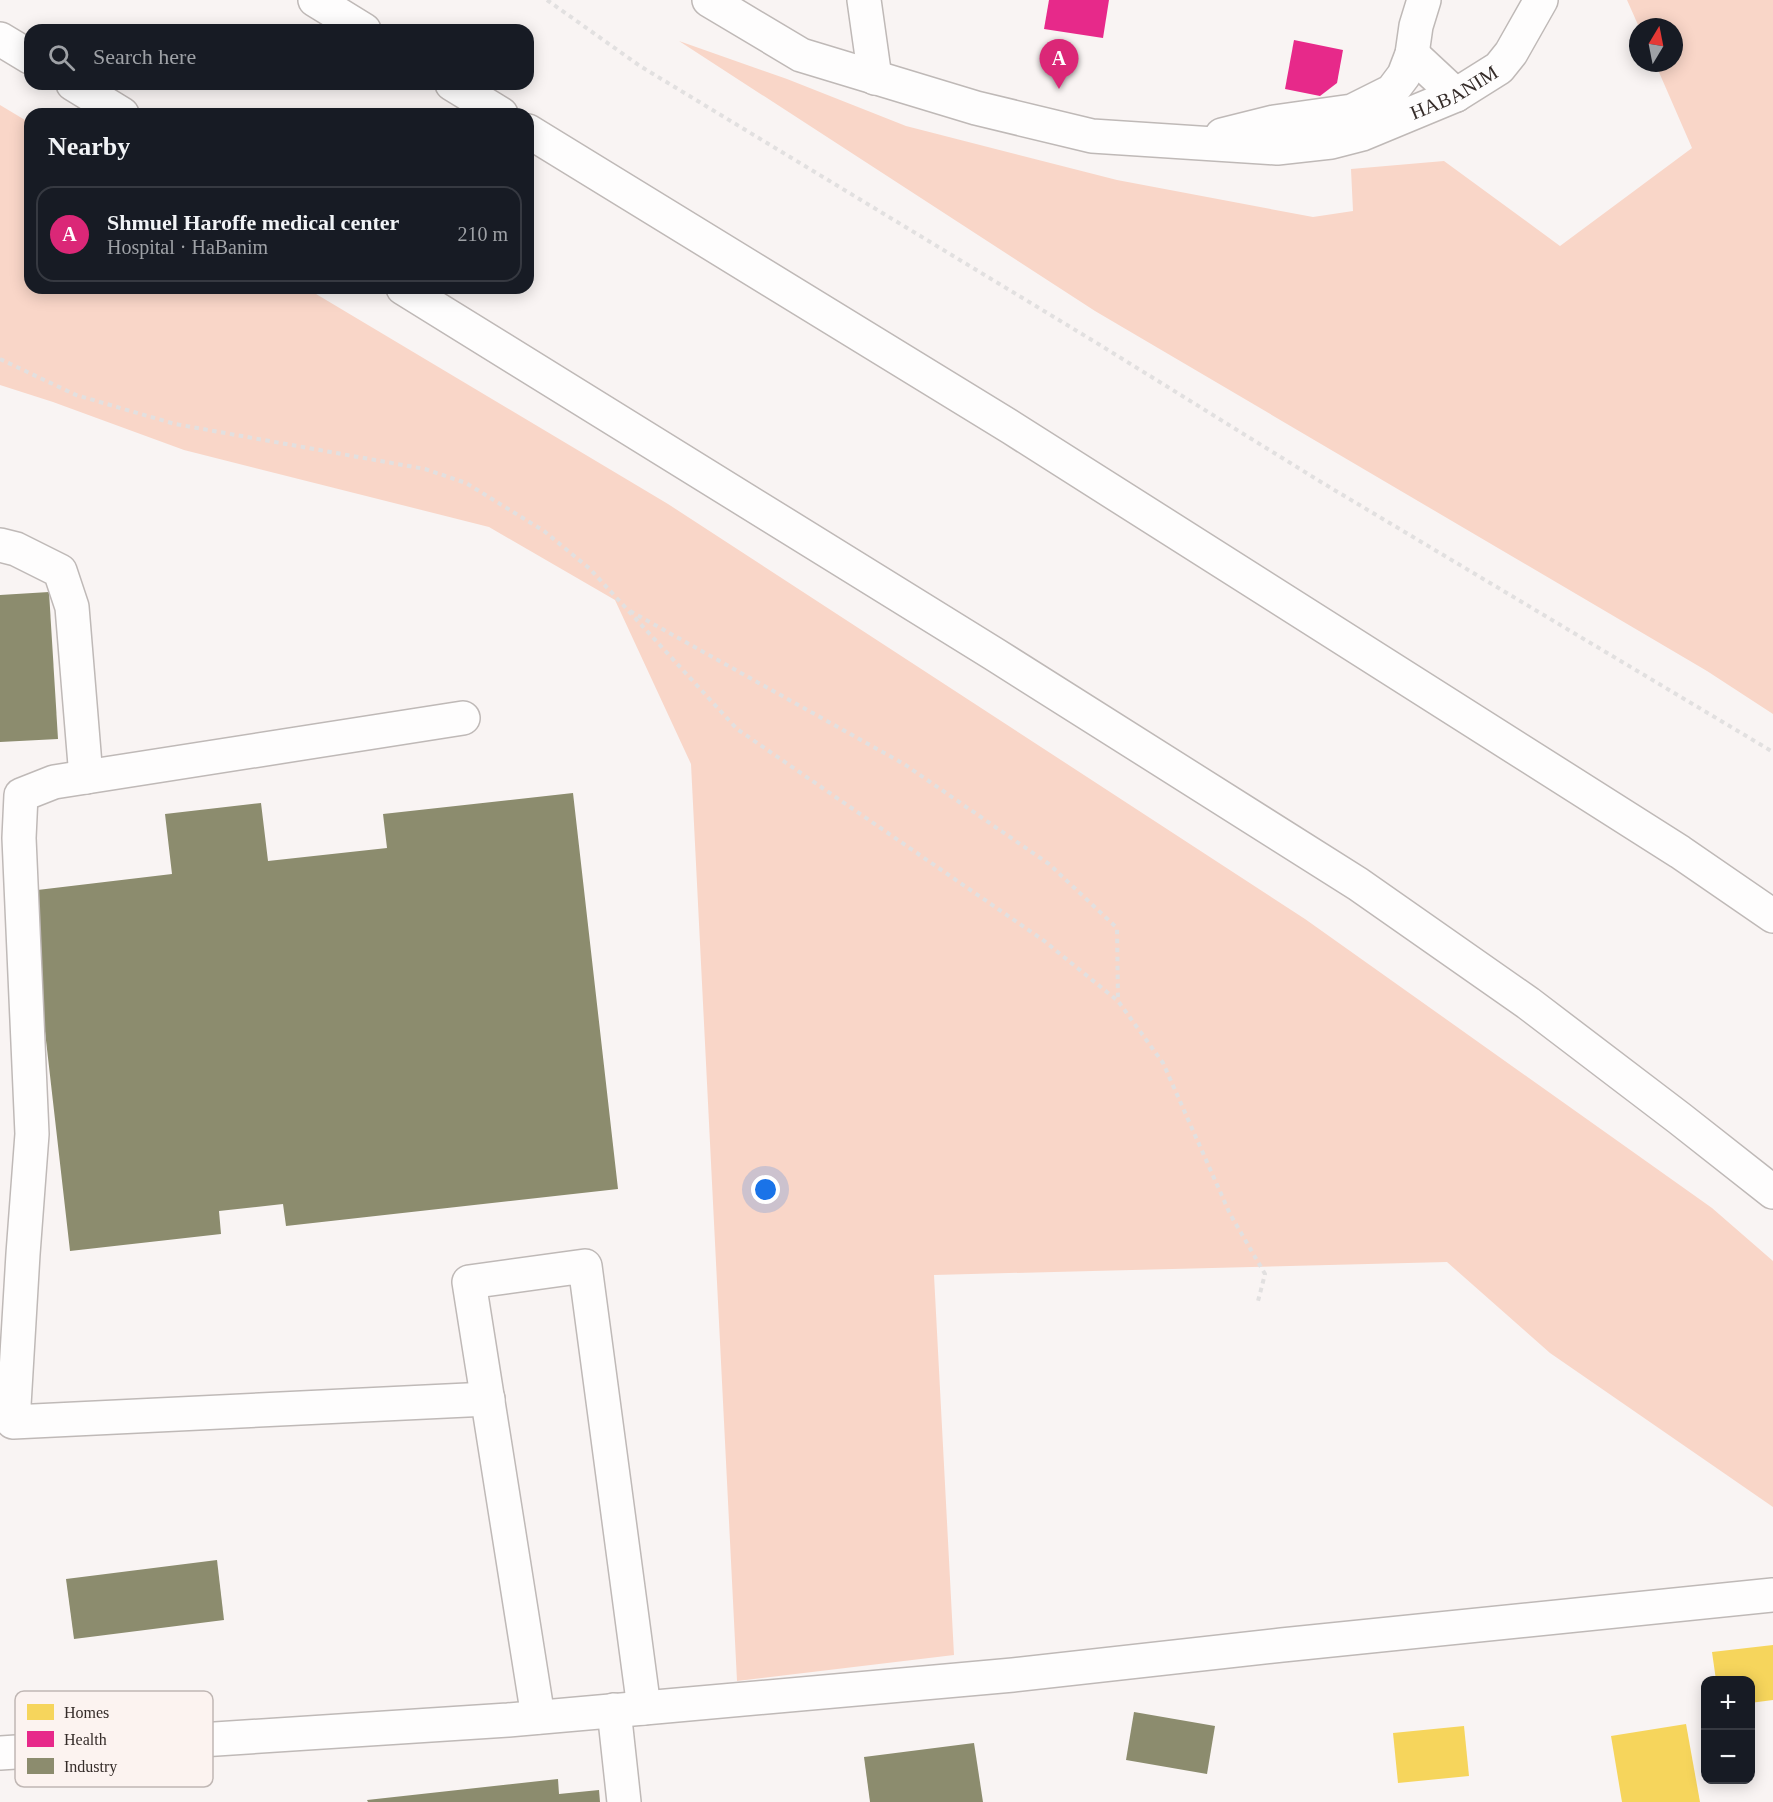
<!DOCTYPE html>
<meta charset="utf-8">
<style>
body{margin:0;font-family:"Times New Roman",serif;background:#20242c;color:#f1f3f6}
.controls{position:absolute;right:18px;bottom:18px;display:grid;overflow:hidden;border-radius:12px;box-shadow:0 3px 15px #0003}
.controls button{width:54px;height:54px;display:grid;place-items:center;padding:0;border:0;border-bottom:2px solid #363941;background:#171b24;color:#f1f3f6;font:30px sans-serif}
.compass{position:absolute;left:1629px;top:18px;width:54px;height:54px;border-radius:50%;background:#171b24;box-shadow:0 3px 15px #0003;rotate:10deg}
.you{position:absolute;left:766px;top:1190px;width:21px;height:21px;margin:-15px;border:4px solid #fff;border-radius:50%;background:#1a73e8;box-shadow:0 0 0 9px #1a73e833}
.badge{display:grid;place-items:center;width:39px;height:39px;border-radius:50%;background:#db2777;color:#fff;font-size:20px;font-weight:700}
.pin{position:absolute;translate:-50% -50px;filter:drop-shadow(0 2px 3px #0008)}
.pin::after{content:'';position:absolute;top:32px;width:21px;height:18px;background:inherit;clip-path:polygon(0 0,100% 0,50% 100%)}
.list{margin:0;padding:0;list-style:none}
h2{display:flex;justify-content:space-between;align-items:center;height:78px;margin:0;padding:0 24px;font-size:26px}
h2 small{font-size:20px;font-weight:400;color:#9ea1a6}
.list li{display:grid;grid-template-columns:39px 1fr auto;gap:18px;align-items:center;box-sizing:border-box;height:96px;margin:0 12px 12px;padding:0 12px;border:2px solid #363941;border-radius:18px}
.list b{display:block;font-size:22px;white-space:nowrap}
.list p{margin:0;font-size:20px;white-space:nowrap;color:#9ea1a6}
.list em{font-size:20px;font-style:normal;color:#9ea1a6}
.icon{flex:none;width:33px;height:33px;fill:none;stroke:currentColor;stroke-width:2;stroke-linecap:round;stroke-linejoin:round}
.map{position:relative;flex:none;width:1773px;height:1802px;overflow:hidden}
.search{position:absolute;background:#171b24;box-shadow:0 3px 15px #0003;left:24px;top:24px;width:510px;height:66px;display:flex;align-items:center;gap:15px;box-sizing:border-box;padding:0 21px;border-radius:18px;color:#9ea1a6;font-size:22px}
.panel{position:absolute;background:#171b24;box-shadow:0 3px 15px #0003;left:24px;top:108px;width:510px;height:186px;border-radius:18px}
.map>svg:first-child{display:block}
.green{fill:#f9d6c8}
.homes{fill:#f6d55c}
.health{fill:#e7298a}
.industry{fill:#8c8c6e}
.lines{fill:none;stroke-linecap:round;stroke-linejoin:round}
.minor-casing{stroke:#bfb9b7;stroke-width:36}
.highway-casing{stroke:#bfb9b7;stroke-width:36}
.path{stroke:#e2e0e0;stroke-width:4;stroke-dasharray:4.5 4.5;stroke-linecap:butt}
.minor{stroke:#fefdfd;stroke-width:33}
.highway{stroke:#fefdfd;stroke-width:33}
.labels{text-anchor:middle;stroke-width:6;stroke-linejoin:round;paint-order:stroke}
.street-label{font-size:20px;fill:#352c29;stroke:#fcf3f0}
.key{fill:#fcf3f0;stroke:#c0b7b4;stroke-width:1.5}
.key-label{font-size:16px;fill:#352c29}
</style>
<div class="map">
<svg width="1773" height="1802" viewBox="0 0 1773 1802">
<rect width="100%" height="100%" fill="#f9f4f3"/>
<g class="green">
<polygon points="1627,0 1773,0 1773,714 1707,671 1095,311 679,41 787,79 906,126 1117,180 1313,217 1353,211 1351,169 1444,161 1560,246 1692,148 1655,63 1674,63 1674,27 1639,27"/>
<polygon points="0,105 30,123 30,288 306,288 668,504 1305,919 1712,1208 1773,1261 1773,1507 1550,1353 1447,1262 934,1275 954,1655 737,1681 691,764 615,600 489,527 184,450 53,402 0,385"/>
</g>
<g class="homes">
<polygon points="1773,1645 1773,1700 1750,1703 1750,1680 1716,1680 1712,1652"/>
<polygon points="1686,1724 1700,1802 1622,1802 1611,1736"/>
<polygon points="1464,1726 1469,1776 1398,1783 1393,1733"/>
</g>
<g class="health">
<polygon points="1049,0 1109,0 1103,38 1044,29"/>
<polygon points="1294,40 1343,50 1337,83 1320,96 1285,89"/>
</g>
<g class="industry">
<polygon points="49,592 58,739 0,742 0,595"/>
<polygon points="573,793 618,1189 286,1226 283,1204 219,1211 221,1234 70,1251 29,891 172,874 165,814 261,803 268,861 387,848 383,814"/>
<polygon points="217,1560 224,1620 74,1639 66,1579"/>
<polygon points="1134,1712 1215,1726 1207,1774 1126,1760"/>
<polygon points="974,1743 983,1802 870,1802 864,1757"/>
<polygon points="558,1779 559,1794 599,1790 600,1802 368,1802 367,1800"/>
</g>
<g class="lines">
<defs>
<g id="minor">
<path id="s1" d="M709,0L801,55L976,108L1092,136L1277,148L1331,142L1362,134L1456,95L1499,68L1511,53L1541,0"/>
<polyline points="864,0 875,78"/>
<polyline points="1412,54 1456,95"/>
<polyline points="1222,135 1274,122 1352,111 1392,91 1404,75 1412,54 1416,26 1424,0"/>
<polyline points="0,545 16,549 60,571 72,607 86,777"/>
<polyline points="463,718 54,782 21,795 19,838 32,1134 23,1254 13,1422 488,1399"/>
<polyline points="614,1710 624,1802"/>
<polyline points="538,1717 469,1282 585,1266 644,1708"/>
<polyline points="0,1753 508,1720 644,1708 1013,1675 1282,1645 1773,1595"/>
</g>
<g id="highway">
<polyline points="315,0 364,30"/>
<polyline points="0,39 30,57"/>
<polyline points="73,84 122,114"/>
<polyline points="452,84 501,114"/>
<polyline points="528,131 1012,428 1680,852 1773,916"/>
<polyline points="403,288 994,654 1358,884 1528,1003 1679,1118 1773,1192"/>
</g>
</defs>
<use href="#minor" class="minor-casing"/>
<use href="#highway" class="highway-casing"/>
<g class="path">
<polyline points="547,0 640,66 1100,345 1321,482 1773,752"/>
<polyline points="0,359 76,395 175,424 425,469 466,483 544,531 590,569 737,729 1043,940 1118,1001 1163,1063 1230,1214 1265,1274 1257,1305"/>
<polyline points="630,611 904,764 1049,864 1117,928 1118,1001"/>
</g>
<use href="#minor" class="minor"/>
<use href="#highway" class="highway"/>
</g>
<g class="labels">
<g class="street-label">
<text dy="7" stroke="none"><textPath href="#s1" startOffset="782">HABANIM</textPath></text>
</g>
</g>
<rect x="15" y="1691" width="198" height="96" rx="9" class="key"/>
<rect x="27" y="1704" width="27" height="16" fill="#f6d55c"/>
<rect x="27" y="1731" width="27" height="16" fill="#e7298a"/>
<rect x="27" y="1758" width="27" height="16" fill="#8c8c6e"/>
<g class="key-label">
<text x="64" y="1718">Homes</text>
<text x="64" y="1745">Health</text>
<text x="64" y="1772">Industry</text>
</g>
</svg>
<div class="controls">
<button>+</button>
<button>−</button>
</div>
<svg class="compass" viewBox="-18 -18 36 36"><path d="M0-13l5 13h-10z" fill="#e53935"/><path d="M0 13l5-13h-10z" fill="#9ea1a6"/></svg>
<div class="you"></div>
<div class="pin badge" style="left:1059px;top:89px">A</div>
<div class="search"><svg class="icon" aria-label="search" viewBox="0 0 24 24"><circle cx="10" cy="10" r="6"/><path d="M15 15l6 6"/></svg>Search here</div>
<section class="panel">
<h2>Nearby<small></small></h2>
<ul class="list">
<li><span class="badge">A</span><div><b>Shmuel Haroffe medical center</b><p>Hospital · HaBanim</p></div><em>210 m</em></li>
</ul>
</section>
</div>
